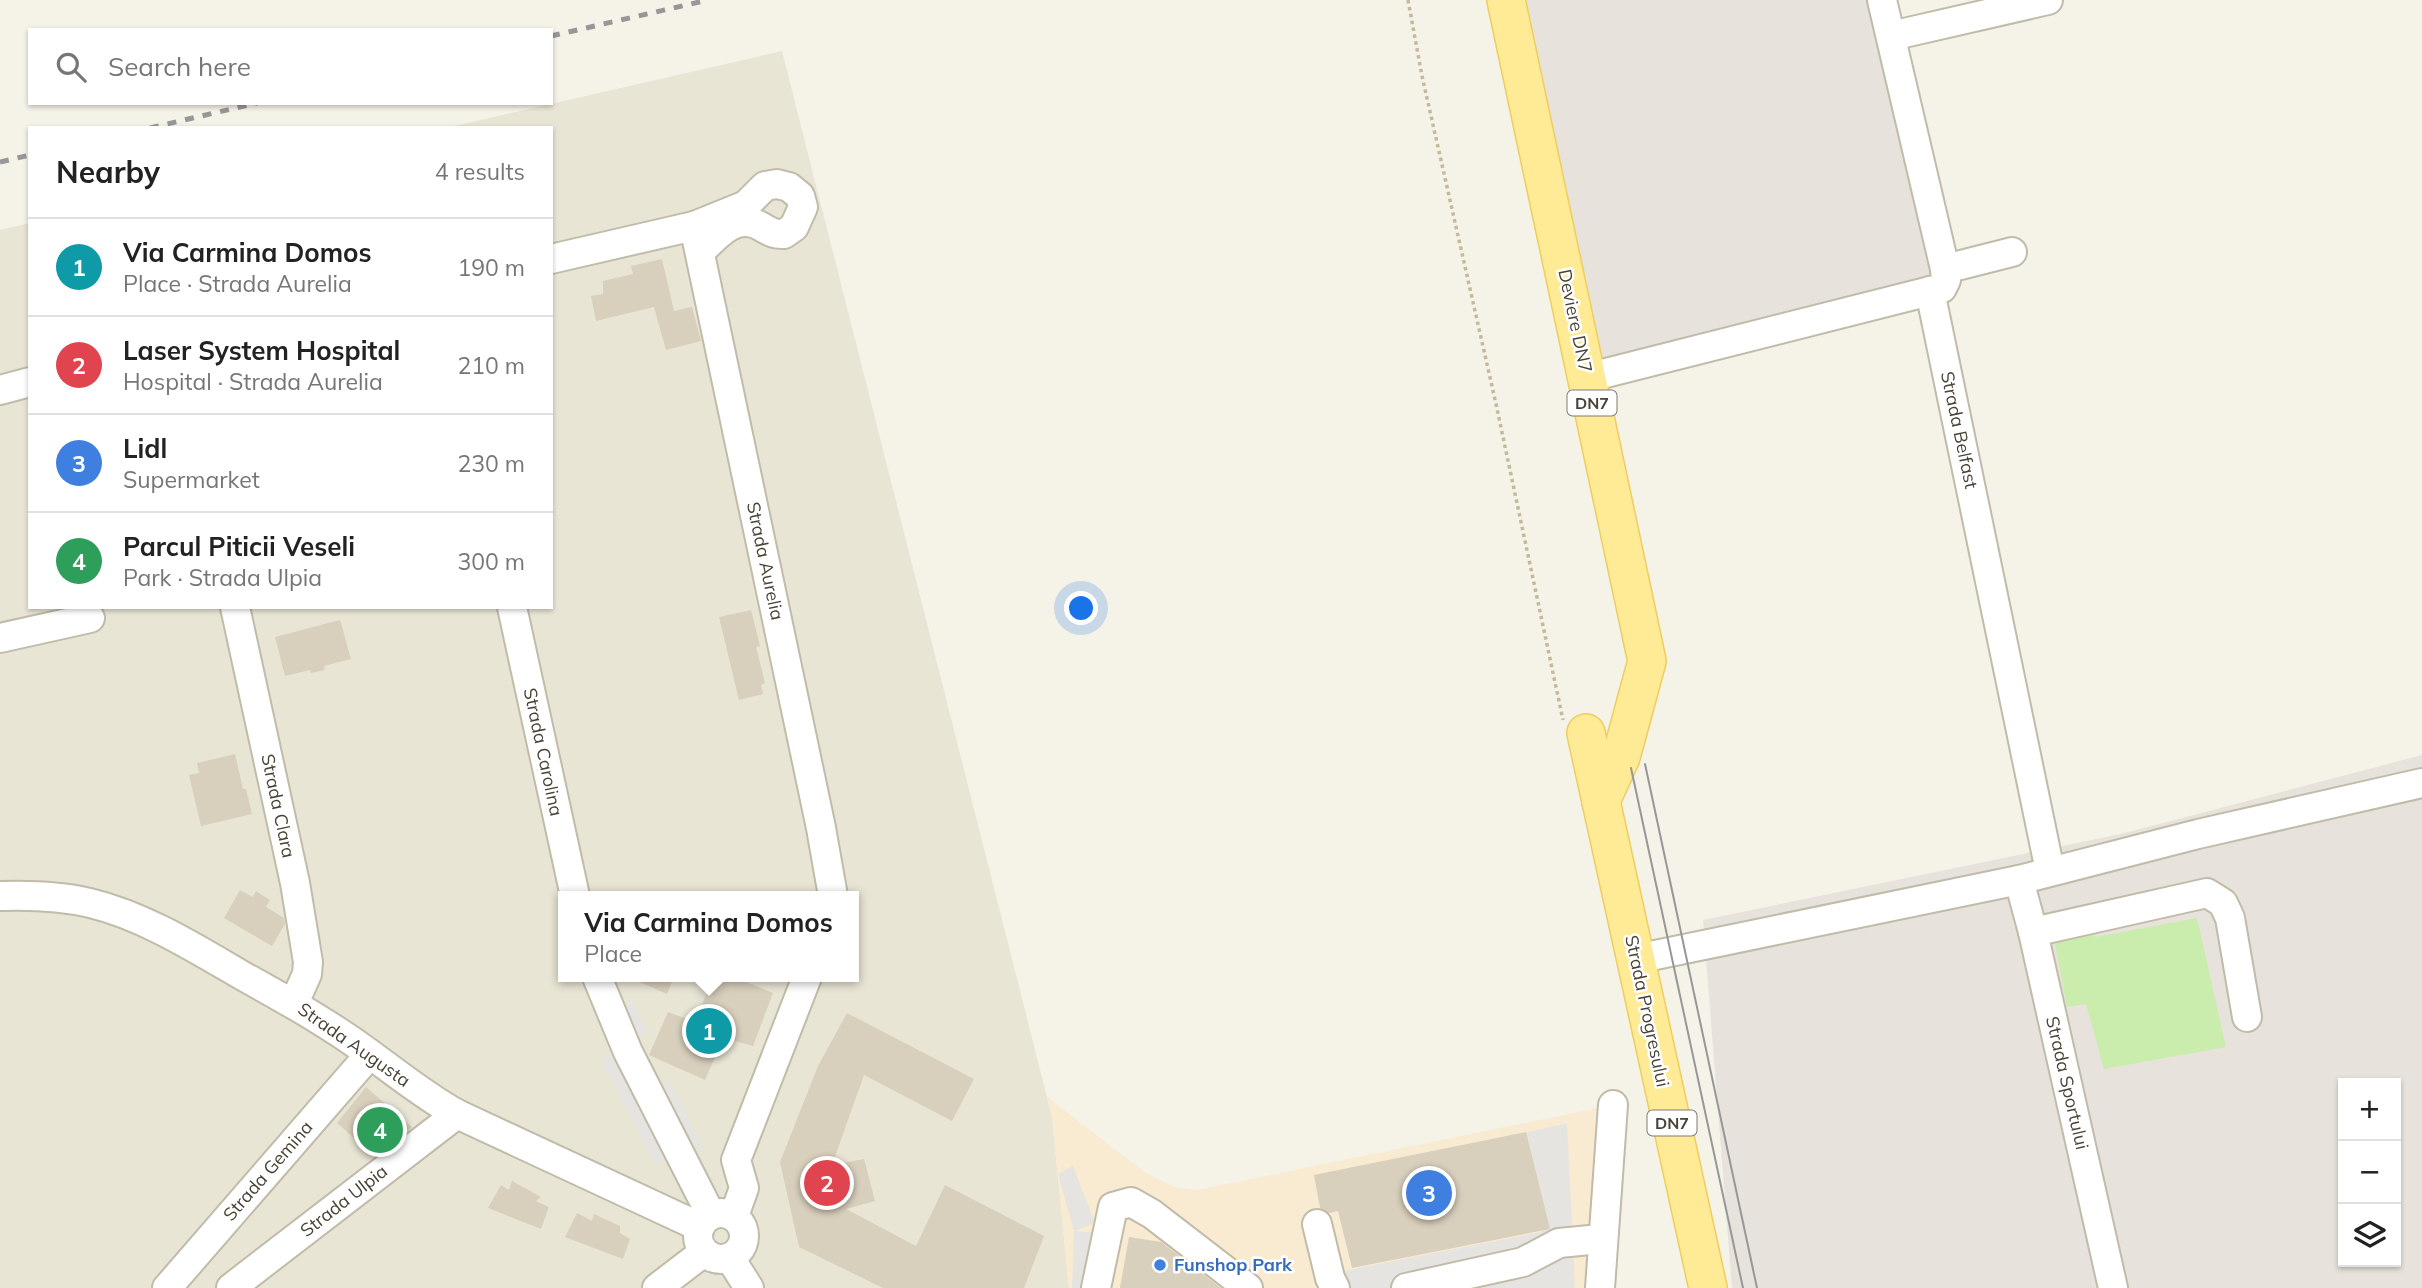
<!DOCTYPE html>
<meta charset="utf-8">
<style>
body{margin:0;font-family:Mulish,sans-serif;background:#f6f6f6;color:#222}
.controls{position:absolute;right:21px;bottom:21px;display:grid;overflow:hidden;border-radius:0px;box-shadow:0 2px 5px #0004}
.controls button{width:63px;height:63px;display:grid;place-items:center;padding:0;border:0;border-bottom:2px solid #e0e0e0;background:#fff;color:#222;font:35px sans-serif}
.you{position:absolute;left:1082px;top:609px;width:24px;height:24px;margin:-18px;border:5px solid #fff;border-radius:50%;background:#1a73e8;box-shadow:0 0 0 10px #1a73e833}
.badge{display:grid;place-items:center;width:46px;height:46px;border-radius:50%;background:#1a73e8;color:#fff;font-size:23px;font-weight:700}
.pin{position:absolute;translate:-50% -50%;border:4px solid #fff;box-shadow:0 2px 7px #0006}
.popup{position:absolute;left:558px;top:891px;width:301px;height:91px;box-sizing:border-box;display:grid;place-content:center;border-radius:0px;background:#fff;filter:drop-shadow(0 2px 5px #0005);font-size:23px;white-space:nowrap;color:#767676}
.popup b{font-size:26px;color:#222}
.popup::after{content:'';position:absolute;left:50%;top:100%;margin-left:-14px;border:14px solid transparent;border-top-color:#fff}
.list{margin:0;padding:0;list-style:none}
h2{display:flex;justify-content:space-between;align-items:center;height:91px;margin:0;padding:0 28px;font-size:30px}
h2 small{font-size:23px;font-weight:400;color:#767676}
.list li{display:grid;grid-template-columns:46px 1fr auto;gap:21px;align-items:center;box-sizing:border-box;height:98px;padding:0 28px;border-top:2px solid #e0e0e0}
.list b{display:block;font-size:26px;white-space:nowrap}
.list p{margin:0;font-size:23px;white-space:nowrap;color:#767676}
.list em{font-size:23px;font-style:normal;color:#767676}
.icon{flex:none;width:38px;height:38px;fill:none;stroke:currentColor;stroke-width:2;stroke-linecap:round;stroke-linejoin:round}
.map{position:relative;flex:none;width:2422px;height:1288px;overflow:hidden}
.search{position:absolute;background:#fff;box-shadow:0 2px 5px #0004;left:28px;top:28px;width:525px;height:77px;display:flex;align-items:center;gap:18px;box-sizing:border-box;padding:0 24px;border-radius:0px;color:#767676;font-size:26px}
.panel{position:absolute;background:#fff;box-shadow:0 2px 5px #0004;left:28px;top:126px;width:525px;height:483px;border-radius:0px}
.map>svg:first-child{display:block}
.residential{fill:#e9e5d5;fill-rule:evenodd}
.commercial{fill:#f8ebd1}
.industrial{fill:#e7e3dc;fill-rule:evenodd}
.green{fill:#caecad}
.parking{fill:#e6e4e0}
.building{fill:#d8cfbc}
.lines{fill:none;stroke-linecap:round;stroke-linejoin:round}
.minor-casing{stroke:#c1bba9;stroke-width:32}
.major-casing{stroke:#edce5e;stroke-width:40}
.path{stroke:#c4b999;stroke-width:3.5;stroke-dasharray:3.5 3.5;stroke-linecap:butt}
.minor{stroke:#fff;stroke-width:28}
.major{stroke:#ffea96;stroke-width:37}
.tram{stroke:#979797;stroke-width:2}
.rail{stroke:#979797;stroke-width:5;stroke-dasharray:9 9;stroke-linecap:butt}
.shop-dot{fill:#3f7fe0;stroke:#fff;stroke-width:2.5}
.labels{text-anchor:middle;stroke-width:5;stroke-linejoin:round;paint-order:stroke}
.shield{fill:#fff;stroke:#807b72;stroke-width:2}
.shield-label{font-size:16px;font-weight:bold;fill:#494336}
.street-label{font-size:18px;fill:#494336;stroke:#fff}
.shop-label{font-size:18px;font-weight:bold;fill:#366cbe;stroke:#fff;text-anchor:start}
</style>
<div class="map">
<svg width="2422" height="1288" viewBox="0 0 2422 1288">
<rect width="100%" height="100%" fill="#f5f2e8"/>
<path class="residential" d="M782,51L1052,1117L1069,1288H0V230L30,223V607H551V128H446ZM564,896H854V977H564Z"/>
<polygon class="commercial" points="1047,1097 1146,1173 1174,1187 1197,1190 1613,1105 1600,1288 1069,1288 1052,1117"/>
<g class="industrial">
<polygon points="1502,0 1874,0 1940,278 1588,361"/>
<path d="M2422,755V1288H1732L1703,920L2125,833ZM2343,1083H2396V1262H2343Z"/>
</g>
<polygon class="green" points="2197,918 2226,1047 2104,1069 2086,1004 2067,1007 2053,933 2091,924 2095,937"/>
<g class="parking">
<polygon points="632,1001 647,1032 624,1043 610,1011"/>
<polygon points="626,1047 648,1091 670,1082 702,1147 681,1156 678,1152 655,1165 601,1059"/>
<polygon points="1567,1123 1575,1288 1335,1288 1330,1278 1343,1271 1541,1232 1517,1135"/>
<polygon points="1073,1166 1095,1223 1075,1231 1097,1233 1093,1288 1072,1288 1074,1231 1058,1174"/>
</g>
<g class="building">
<polygon points="662,259 674,311 692,307 701,341 666,350 654,307 596,321 591,296 603,294 603,281 633,274 631,266"/>
<polygon points="751,610 760,646 756,647 765,683 761,685 763,694 739,700 719,617"/>
<polygon points="340,620 351,659 324,666 325,670 311,673 310,670 285,676 275,637"/>
<polygon points="235,754 243,789 246,789 252,814 201,826 189,775 199,773 197,763"/>
<polygon points="240,890 253,897 256,891 270,900 266,907 284,918 285,924 272,946 224,918"/>
<polygon points="628,977 674,977 667,994"/>
<polygon points="713,977 734,977 773,993 753,1046 732,1040 730,1049 720,1046 705,1080 649,1055 668,1012 695,1022"/>
<polygon points="847,1013 974,1079 952,1121 864,1075 832,1165 864,1159 875,1201 846,1209 916,1246 945,1185 1044,1236 1024,1288 883,1288 799,1247 780,1162 818,1066"/>
<polygon points="366,1087 412,1127 375,1156 337,1123"/>
<polygon points="1526,1132 1550,1229 1352,1268 1338,1211 1329,1213 1320,1208 1314,1175"/>
<polygon points="512,1181 541,1197 536,1201 549,1207 541,1229 488,1208 501,1185 509,1190"/>
<polygon points="577,1213 592,1221 594,1214 620,1226 620,1233 630,1239 623,1259 565,1237"/>
<polygon points="1129,1237 1161,1242 1221,1288 1120,1288"/>
</g>
<g class="lines">
<defs>
<g id="minor">
<polyline points="1891,36 2048,0"/>
<polyline points="694,226 821,828 833,896"/>
<path d="M551,259L694,226L746,205L765,186L777,184L789,187L800,196L803,207L794,227L784,234C773,235 768,230 758,225C734,213 715,238 700,252"/>
<polyline points="1945,269 2012,252"/>
<polyline points="1930,291 2050,871"/>
<polyline points="1602,374 1942,288 1946,280 1945,269 1882,0"/>
<polyline points="0,390 30,382"/>
<polyline points="235,607 295,883 308,962 307,974 294,1003"/>
<polyline points="512,607 575,896"/>
<polyline points="0,638 90,618"/>
<polyline points="2019,880 2033,932 2113,1288"/>
<path d="M0,896C30,895 61,896 90,903C144,916 195,948 243,976C286,1000 330,1024 370,1054C399,1075 426,1097 457,1114L700,1227"/>
<polyline points="2033,932 2207,893 2223,903 2230,918 2247,1017"/>
<polyline points="1636,959 2019,880 2198,834 2422,783"/>
<polyline points="597,977 628,1052 711,1215"/>
<circle cx="721" cy="1236" r="23"/>
<polyline points="734,1216 744,1188 736,1160 807,977"/>
<polyline points="1317,1224 1330,1278 1335,1288"/>
<polyline points="730,1258 749,1288"/>
<polyline points="167,1288 370,1054"/>
<polyline points="231,1288 457,1114"/>
<polyline points="657,1288 704,1252"/>
<polyline points="1096,1288 1113,1207 1131,1202 1152,1214 1248,1288"/>
<polyline points="1406,1288 1523,1262 1559,1243 1590,1240 1602,1242"/>
<polyline points="1600,1288 1613,1105"/>
</g>
<g id="major">
<polyline points="1506,0 1647,661 1621,757 1601,801"/>
<polyline points="1586,733 1708,1288"/>
</g>
</defs>
<use href="#minor" class="minor-casing"/>
<use href="#major" class="major-casing"/>
<polyline class="path" points="1408,0 1422,76 1496,404 1563,720"/>
<use href="#minor" class="minor"/>
<use href="#major" class="major"/>
<g class="tram">
<polyline points="1645,764 1757,1288"/>
<polyline points="1631,768 1743,1288"/>
</g>
<g class="rail">
<polyline points="551,36 708,0"/>
<polyline points="150,128 257,103"/>
<polyline points="0,162 30,155"/>
</g>
</g>
<circle class="shop-dot" cx="1160" cy="1265" r="7"/>
<g class="labels">
<g class="shield">
<rect x="1567.5" y="390.5" width="49" height="25" rx="5"/>
<rect x="1647.5" y="1110.5" width="49" height="25" rx="5"/>
</g>
<g class="shield-label">
<text x="1592" y="409">DN7</text>
<text x="1672" y="1129">DN7</text>
</g>
<g class="street-label">
<text transform="translate(1575 321) rotate(78)" y="6">Deviere DN7</text>
<text transform="translate(1959 430) rotate(78)" y="6">Strada Belfast</text>
<text transform="translate(765 561) rotate(78)" y="6">Strada Aurelia</text>
<text transform="translate(543 752) rotate(78)" y="6">Strada Carolina</text>
<text transform="translate(278 806) rotate(78)" y="6">Strada Clara</text>
<text transform="translate(1647 1011) rotate(78)" y="6">Strada Progresului</text>
<text transform="translate(354 1045) rotate(35)" y="6">Strada Augusta</text>
<text transform="translate(2067 1083) rotate(77)" y="6">Strada Sportului</text>
<text transform="translate(268 1171) rotate(-49)" y="6">Strada Gemina</text>
<text transform="translate(344 1201) rotate(-38)" y="6">Strada Ulpia</text>
</g>
<g class="shop-label">
<text x="1174" y="1271">Funshop Park</text>
</g>
</g>
</svg>
<div class="controls">
<button>+</button>
<button>−</button>
<button><svg class="icon" aria-label="layers" viewBox="0 0 24 24"><path d="M12 4l9 5-9 5-9-5zM3 14l9 5 9-5"/></svg></button>
</div>
<div class="you"></div>
<div class="pin badge" style="left:709px;top:1031px;background:#0f9aa8">1</div>
<div class="popup"><b>Via Carmina Domos</b>Place</div>
<div class="pin badge" style="left:827px;top:1183px;background:#e0444e">2</div>
<div class="pin badge" style="left:1429px;top:1193px;background:#3f7fe0">3</div>
<div class="pin badge" style="left:380px;top:1130px;background:#2e9e5b">4</div>
<div class="search"><svg class="icon" aria-label="search" viewBox="0 0 24 24"><circle cx="10" cy="10" r="6"/><path d="M15 15l6 6"/></svg>Search here</div>
<section class="panel">
<h2>Nearby<small>4 results</small></h2>
<ul class="list">
<li><span class="badge" style="background:#0f9aa8">1</span><div><b>Via Carmina Domos</b><p>Place · Strada Aurelia</p></div><em>190 m</em></li>
<li><span class="badge" style="background:#e0444e">2</span><div><b>Laser System Hospital</b><p>Hospital · Strada Aurelia</p></div><em>210 m</em></li>
<li><span class="badge" style="background:#3f7fe0">3</span><div><b>Lidl</b><p>Supermarket</p></div><em>230 m</em></li>
<li><span class="badge" style="background:#2e9e5b">4</span><div><b>Parcul Piticii Veseli</b><p>Park · Strada Ulpia</p></div><em>300 m</em></li>
</ul>
</section>
</div>
